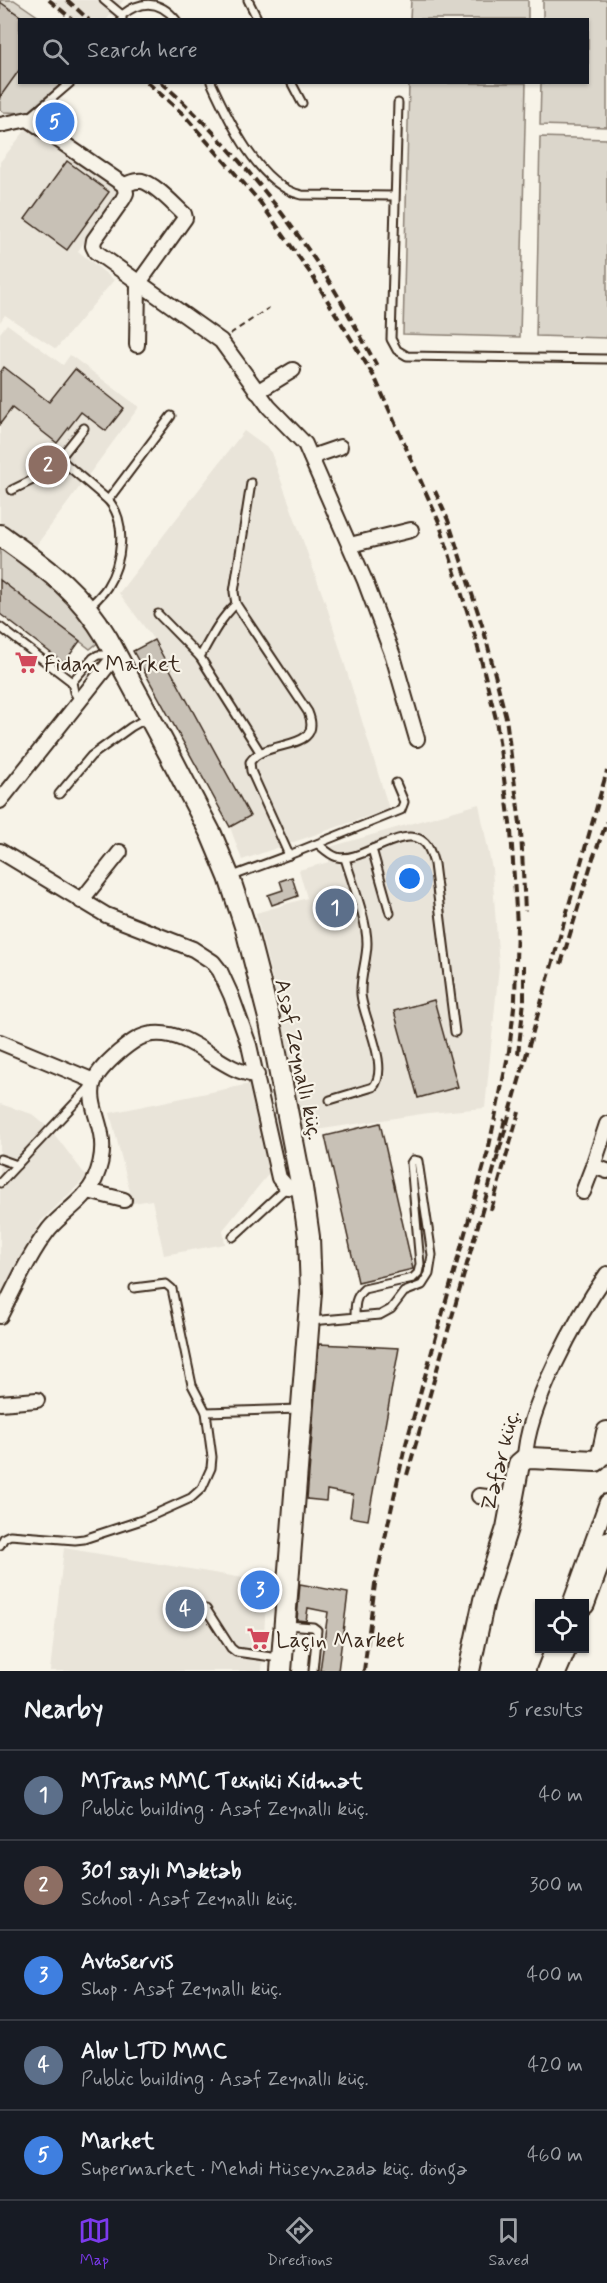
<!DOCTYPE html>
<meta charset="utf-8">
<style>
body{margin:0;font-family:Mynerve,sans-serif;background:#20242c;color:#f1f3f6}
.controls{position:absolute;right:18px;bottom:18px;display:grid;overflow:hidden;border-radius:0px;box-shadow:0 2px 4px #0004}
.controls button{width:54px;height:54px;display:grid;place-items:center;padding:0;border:0;border-bottom:2px solid #363941;background:#171b24;color:#f1f3f6;font:30px sans-serif}
.you{position:absolute;left:410px;top:879px;width:21px;height:21px;margin:-15px;border:4px solid #fff;border-radius:50%;background:#1a73e8;box-shadow:0 0 0 9px #1a73e833}
.badge{display:grid;place-items:center;width:39px;height:39px;border-radius:50%;background:#7c3aed;color:#fff;font-size:20px;font-weight:700}
.pin{position:absolute;translate:-50% -50%;border:3px solid #fff;box-shadow:0 2px 6px #0006}
.list{margin:0;padding:0;list-style:none}
h2{display:flex;justify-content:space-between;align-items:center;height:78px;margin:0;padding:0 24px;font-size:26px}
h2 small{font-size:20px;font-weight:400;color:#9ea1a6}
.list li{display:grid;grid-template-columns:39px 1fr auto;gap:18px;align-items:center;box-sizing:border-box;height:90px;padding:0 24px;border-top:2px solid #363941}
.list b{display:block;font-size:22px;white-space:nowrap}
.list p{margin:0;font-size:20px;white-space:nowrap;color:#9ea1a6}
.list em{font-size:20px;font-style:normal;color:#9ea1a6}
.icon{flex:none;width:33px;height:33px;fill:none;stroke:currentColor;stroke-width:2;stroke-linecap:round;stroke-linejoin:round}
.map{position:relative;flex:none;width:607px;height:1671px;overflow:hidden}
.search{position:absolute;background:#171b24;box-shadow:0 2px 4px #0004;left:18px;right:18px;top:18px;height:66px;display:flex;align-items:center;gap:15px;box-sizing:border-box;padding:0 21px;border-radius:0px;color:#9ea1a6;font-size:22px}
.sheet{height:528px;background:#171b24}
nav{display:flex;justify-content:space-around;align-items:center;box-sizing:border-box;height:84px;border-top:2px solid #363941;background:#171b24;font-size:16px;color:#9ea1a6}
nav a{display:grid;justify-items:center;gap:3px}
nav .on{color:#7c3aed}
.map>svg:first-child{display:block}
.built{fill:#e9e4d9}
.green{fill:#dbd6cb;stroke:#8b8074;stroke-width:1.5}
.lines{fill:none;stroke-linecap:round;stroke-linejoin:round}
.stream{stroke:#84786c;stroke-width:4}
.building{fill:#c8c1b6;stroke:#3b2a1e;stroke-width:1.5}
.lane-casing{stroke:#3b2a1e;stroke-width:11}
.street-casing{stroke:#3b2a1e;stroke-width:18}
.secondary-casing{stroke:#3b2a1e;stroke-width:24}
.path{stroke:#3b2a1e;stroke-width:2;stroke-dasharray:6 4.5;stroke-linecap:butt}
.lane{stroke:#f7f3e8;stroke-width:7}
.street{stroke:#f7f3e8;stroke-width:14}
.secondary{stroke:#f7f3e8;stroke-width:20}
.rail{stroke:#3b2a1e;stroke-width:4;stroke-dasharray:9 4.5;stroke-linecap:butt}
.labels{text-anchor:middle;stroke-width:4.5;stroke-linejoin:round;paint-order:stroke}
.poi-label{font-size:22px;fill:#3b2a1e;stroke:#f7f3e8;text-anchor:start}
.street-label{font-size:22px;fill:#3b2a1e;stroke:#f7f3e8}
</style>
<div class="map">
<svg width="607" height="1671" viewBox="0 0 607 1671">
<rect width="100%" height="100%" fill="#f7f3e8"/>
<filter id="ink" filterUnits="userSpaceOnUse"><feTurbulence type="fractalNoise" baseFrequency=".0167" numOctaves="2"/><feDisplacementMap in="SourceGraphic" scale="12" xChannelSelector="R" yChannelSelector="G"/><feConvolveMatrix kernelMatrix="1 2 1 2 8 2 1 2 1" color-interpolation-filters="sRGB"/></filter>
<g filter="url(#ink)">
<g class="built">
<polygon points="46,0 124,0 106,20 73,19"/>
<polygon points="28,127 119,191 78,251 114,280 56,349 5,315 0,322 0,162"/>
<polygon points="7,324 63,365 70,355 139,407 35,547 0,522 0,333"/>
<polygon points="244,431 270,450 328,610 389,809 242,860 230,827 250,816 154,640 119,593"/>
<polygon points="479,804 492,869 499,966 485,1108 428,1113 303,1132 281,1015 256,913 307,898 299,870 329,862 330,847"/>
<polygon points="250,1084 271,1171 223,1230 225,1244 164,1255 152,1200 133,1203 110,1113"/>
<polygon points="0,1104 32,1114 51,1130 87,1177 41,1221 0,1298"/>
<polygon points="64,1548 267,1582 262,1671 50,1671"/>
</g>
<g class="green">
<polygon points="0,0 14,0 42,19 20,20 20,82 62,83 27,113 4,112 0,109"/>
<polygon points="411,0 528,0 528,19 410,19"/>
<polygon points="543,0 607,0 607,127 540,125 541,83 588,82 588,20 543,19"/>
<polygon points="409,83 526,83 520,337 403,334"/>
<polygon points="540,137 607,139 607,338 536,336"/>
<polygon points="0,546 36,571 78,611 100,641 90,649 0,580"/>
</g>
<g class="lines">
<polyline class="stream" points="602,1536 607,1523"/>
</g>
<g class="building">
<polygon points="0,2 20,16 20,69 0,97"/>
<polygon points="67,161 109,192 67,250 25,219"/>
<polygon points="4,367 49,402 75,369 124,408 106,431 81,412 57,443 12,408 0,424 0,373"/>
<polygon points="0,580 80,641 64,663 0,614"/>
<polygon points="154,640 250,816 230,827 133,651"/>
<polygon points="292,877 298,896 272,905 268,895 283,890 280,881"/>
<polygon points="342,892 351,918 328,926 319,900"/>
<polygon points="434,1000 458,1087 418,1098 394,1011"/>
<polygon points="380,1123 413,1269 358,1282 325,1136"/>
<polygon points="319,1344 399,1348 368,1520 350,1517 353,1495 327,1490 326,1501 307,1499"/>
<polygon points="300,1584 348,1593 338,1671 320,1671 328,1612 308,1608 306,1621 297,1620"/>
</g>
<g class="lines">
<defs>
<g id="lane">
<polyline points="104,0 122,15"/>
<polyline points="248,0 258,20"/>
<path d="M122,20V15C141,0 160,0 176,20"/>
<path d="M211,82C228,119 259,186 302,195L394,196"/>
<polyline points="291,82 302,103"/>
<polyline points="398,103 391,339 397,350 407,356 607,359"/>
<polyline points="28,119 71,82"/>
<path d="M61,460L108,500C128,522 122,563 107,587C102,595 95,601 88,608"/>
<path d="M251,483L234,592L236,604L308,712C325,753 265,738 250,762L251,771L289,855"/>
<polyline points="12,490 49,472 84,428"/>
<polyline points="108,500 171,416"/>
<polyline points="158,614 200,657 260,752"/>
<polyline points="0,627 72,682 74,692 79,700"/>
<path d="M200,657C211,637 220,619 236,604"/>
<polyline points="72,682 93,658 98,655 112,655"/>
<polyline points="59,794 91,756 131,727 147,718"/>
<path d="M318,844C324,849 330,855 337,857C361,864 404,822 425,843C430,848 432,857 434,864L455,1032"/>
<polyline points="372,849 390,913"/>
<polyline points="230,877 289,855 401,810 404,802 396,783"/>
<path d="M330,1100L373,1087C391,1068 362,1016 361,994C360,977 367,960 367,943C367,920 352,882 345,858"/>
<polyline points="0,1159 17,1165"/>
<polyline points="0,1183 91,1086"/>
<polyline points="233,1237 287,1187"/>
<path d="M311,1321L380,1315L391,1309L404,1292L422,1285L429,1274L432,1255L418,1161L413,1160L411,1163L420,1264L418,1273L413,1278L364,1289C355,1297 355,1305 355,1317"/>
<polyline points="206,1412 299,1409"/>
<polyline points="0,1545 4,1538 10,1535 75,1540 84,1539 142,1520 191,1498 202,1488 211,1468 212,1457 206,1412 192,1385 172,1289 166,1284 134,1288"/>
<polyline points="206,1609 231,1648 236,1652 279,1658"/>
<polyline points="287,1625 313,1627 317,1630 313,1671"/>
</g>
<g id="street">
<polyline points="0,125 28,119 124,185 126,193 123,199 94,240 93,246 96,252 221,341 269,407 305,444 365,581 393,656 417,739"/>
<path d="M124,185C130,183 136,180 142,181C155,184 174,205 184,214L185,218L138,284L137,345"/>
<polyline points="257,392 293,370"/>
<polyline points="311,457 340,447"/>
<polyline points="350,545 411,530"/>
<polyline points="0,801 116,655"/>
<polyline points="0,851 106,915 193,949 213,962 220,971 231,995 249,1045 279,1178 287,1187 302,1188"/>
<polyline points="81,901 120,852"/>
<polyline points="0,1042 94,1081"/>
<polyline points="607,1124 593,1166 607,1171"/>
<polyline points="88,1191 124,1200"/>
<polyline points="583,1192 593,1166"/>
<path d="M0,1316C15,1287 29,1255 49,1229C63,1212 86,1200 95,1179C101,1165 104,1149 101,1134C98,1117 88,1099 94,1081C99,1070 109,1061 118,1053C128,1045 139,1035 153,1034C193,1030 220,1072 257,1075"/>
<polyline points="0,1403 37,1400"/>
<path d="M525,1459C526,1409 578,1315 607,1274"/>
<polyline points="479,1496 512,1500"/>
<polyline points="570,1604 607,1502"/>
<polyline points="544,1671 553,1648"/>
</g>
<g id="secondary">
<path d="M0,535C46,568 78,589 107,638L171,757L211,834L229,877L246,929L270,1022L302,1188L309,1237L311,1292L281,1671"/>
<polyline points="584,1604 607,1542"/>
<polyline points="469,1671 484,1600 507,1528 519,1464 525,1459 530,1458 596,1461 602,1455 607,1432"/>
<polyline points="556,1671 566,1648"/>
</g>
</defs>
<use href="#lane" class="lane-casing"/>
<use href="#street" class="street-casing"/>
<use href="#secondary" class="secondary-casing"/>
<polyline class="path" points="230,334 269,308"/>
<use href="#lane" class="lane"/>
<use href="#street" class="street"/>
<use href="#secondary" class="secondary"/>
<g class="rail">
<polyline points="49,0 73,20"/>
<polyline points="67,0 89,20"/>
<polyline points="147,82 183,114 260,202 313,277 375,378 439,522 475,636 496,719 511,831 517,925 515,999 509,1051 488,1151 404,1451 375,1584 364,1671"/>
<path d="M161,82C224,137 288,215 332,286C348,312 362,339 377,366"/>
<polyline points="435,491 448,520 484,631 506,718 521,831 525,911"/>
<polyline points="561,964 593,858 607,822"/>
<polyline points="518,1054 524,1001 524,965"/>
<polyline points="497,1154 505,1119"/>
<polyline points="491,1210 519,1112"/>
<polyline points="407,1475 607,771"/>
</g>
</g>
</g>
<defs>
<symbol id="supermarket-bare" viewBox="-9 -9 18 18"><path d="M-6-5.5h2.5l.6 2H6L4.5 2H-2.5L-4.4-4H-6ZM-1.5 3.2a1.3 1.3 0 1 0 .1 0ZM3 3.2a1.3 1.3 0 1 0 .1 0Z" fill="#d1495b" stroke="#f7f3e8" stroke-width="2.5" paint-order="stroke"/></symbol>
</defs>
<g fill-rule="evenodd">
<use href="#supermarket-bare" x="10" y="646" width="33" height="33"/>
<use href="#supermarket-bare" x="242" y="1622" width="33" height="33"/>
</g>
<g class="labels">
<g class="poi-label">
<text x="44" y="671">Fidan Market</text>
<text x="276" y="1647">Laçın Market</text>
</g>
<g class="street-label">
<text transform="translate(300 1059) rotate(78)" y="8">Asəf Zeynallı küç.</text>
<text transform="translate(499 1460) rotate(-76)" y="8">Zəfər küç.</text>
</g>
</g>
</svg>
<div class="controls">
<button><svg class="icon" aria-label="locate" viewBox="0 0 24 24"><circle cx="12" cy="12" r="6"/><path d="M12 2v4M12 18v4M2 12h4M18 12h4"/></svg></button>
</div>
<div class="you"></div>
<div class="pin badge" style="left:335px;top:908px;background:#5c6f8a">1</div>
<div class="pin badge" style="left:48px;top:465px;background:#8d6e63">2</div>
<div class="pin badge" style="left:260px;top:1590px;background:#3f7fe0">3</div>
<div class="pin badge" style="left:185px;top:1609px;background:#5c6f8a">4</div>
<div class="pin badge" style="left:55px;top:122px;background:#3f7fe0">5</div>
<div class="search"><svg class="icon" aria-label="search" viewBox="0 0 24 24"><circle cx="10" cy="10" r="6"/><path d="M15 15l6 6"/></svg>Search here</div>
</div>
<section class="sheet">
<h2>Nearby<small>5 results</small></h2>
<ul class="list">
<li><span class="badge" style="background:#5c6f8a">1</span><div><b>MTrans MMC Texniki Xidmət</b><p>Public building · Asəf Zeynallı küç.</p></div><em>40 m</em></li>
<li><span class="badge" style="background:#8d6e63">2</span><div><b>301 saylı Məktəb</b><p>School · Asəf Zeynallı küç.</p></div><em>300 m</em></li>
<li><span class="badge" style="background:#3f7fe0">3</span><div><b>Avtoservis</b><p>Shop · Asəf Zeynallı küç.</p></div><em>400 m</em></li>
<li><span class="badge" style="background:#5c6f8a">4</span><div><b>Alov LTD MMC</b><p>Public building · Asəf Zeynallı küç.</p></div><em>420 m</em></li>
<li><span class="badge" style="background:#3f7fe0">5</span><div><b>Market</b><p>Supermarket · Mehdi Hüseynzadə küç. döngə</p></div><em>460 m</em></li>
</ul>
</section>
<nav>
<a class="on"><svg class="icon" aria-label="map" viewBox="0 0 24 24"><path d="M3 6l6-2 6 2 6-2v14l-6 2-6-2-6 2zM9 4v14M15 6v14"/></svg>Map</a>
<a><svg class="icon" aria-label="directions" viewBox="0 0 24 24"><path d="M12 3l9 9-9 9-9-9zM9 14v-3h6M13 9l2 2-2 2"/></svg>Directions</a>
<a><svg class="icon" aria-label="saved" viewBox="0 0 24 24"><path d="M7 4h10v16l-5-4-5 4z"/></svg>Saved</a>
</nav>
